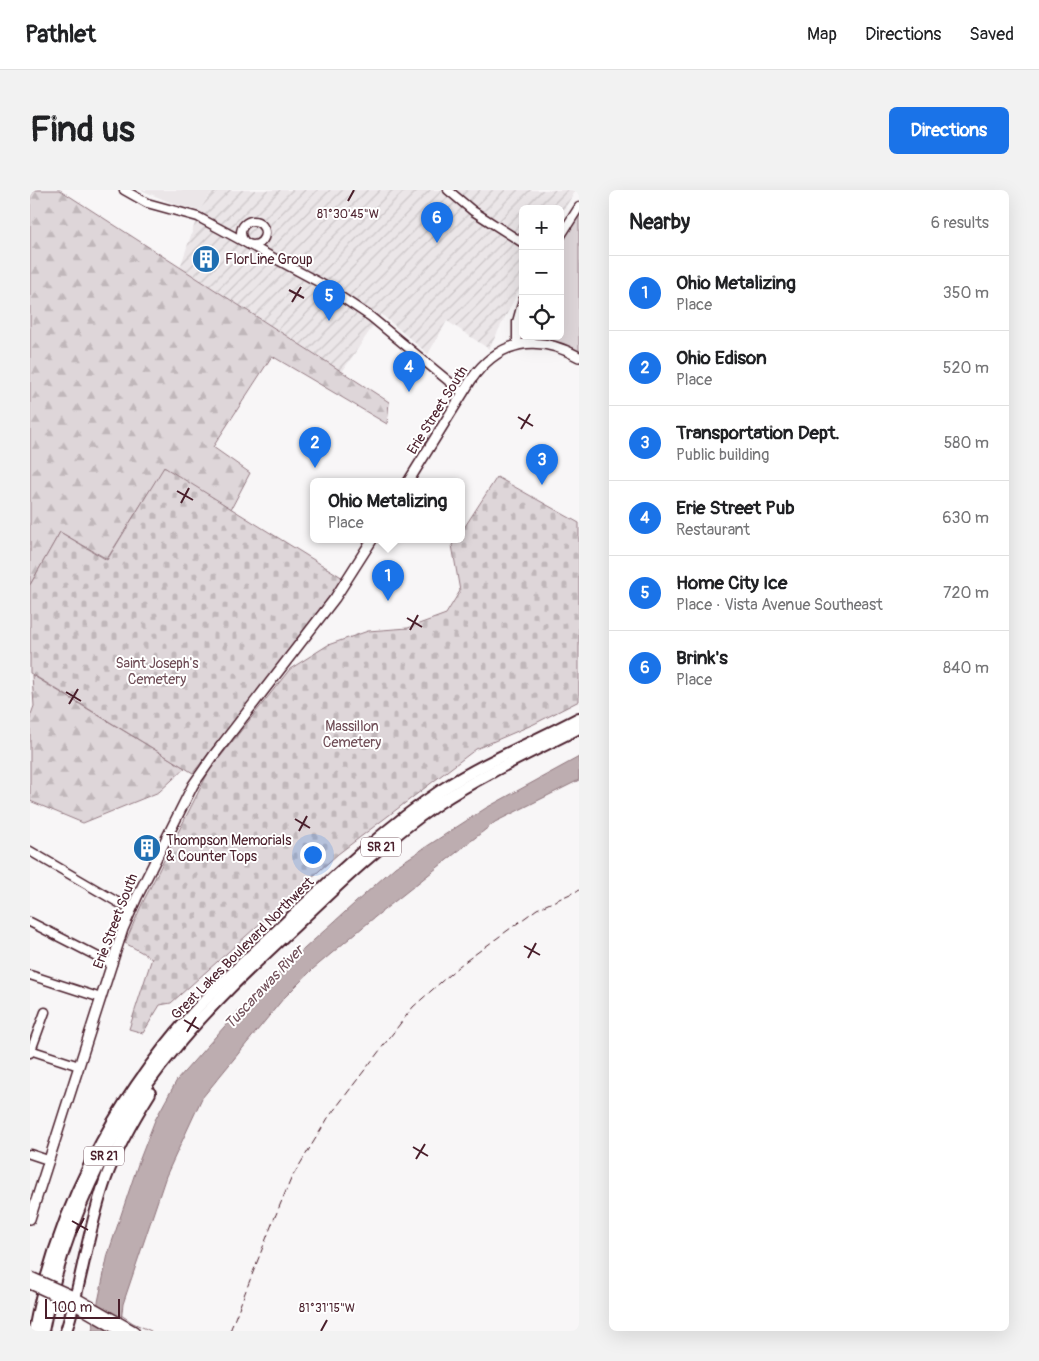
<!DOCTYPE html>
<meta charset="utf-8">
<style>
body{margin:0;font-family:Pangolin,sans-serif;background:#f2f2f2;color:#202124}
.controls{position:absolute;right:15px;top:15px;display:grid;overflow:hidden;border-radius:8px;box-shadow:0 5px 20px #0002}
.controls button{width:45px;height:45px;display:grid;place-items:center;padding:0;border:0;border-bottom:1px solid #e0e0e0;background:#fff;color:#202124;font:25px sans-serif}
.scale{position:absolute;left:15px;bottom:12px;width:75px;box-sizing:border-box;padding-left:5px;border:2px solid #4a1f2b;border-top:0;font-size:14px;line-height:18px;white-space:nowrap;color:#4a1f2b;-webkit-text-stroke:4px #fff;paint-order:stroke}
.you{position:absolute;left:282px;top:664px;width:18px;height:18px;margin:-12px;border:4px solid #fff;border-radius:50%;background:#1a73e8;box-shadow:0 0 0 8px #1a73e833}
.badge{display:grid;place-items:center;width:32px;height:32px;border-radius:50%;background:#1a73e8;color:#fff;font-size:16px;font-weight:700}
.pin{position:absolute;translate:-50% -41px;filter:drop-shadow(0 1px 2px #0008)}
.pin::after{content:'';position:absolute;top:26px;width:18px;height:15px;background:inherit;clip-path:polygon(0 0,100% 0,50% 100%)}
.popup{position:absolute;left:280px;top:288px;width:155px;height:65px;box-sizing:border-box;display:grid;place-content:center;border-radius:8px;background:#fff;filter:drop-shadow(0 1px 4px #0005);font-size:16px;white-space:nowrap;color:#757577}
.popup b{font-size:19px;color:#202124}
.popup::after{content:'';position:absolute;left:50%;top:100%;margin-left:-10px;border:10px solid transparent;border-top-color:#fff}
.list{margin:0;padding:0;list-style:none}
h2{display:flex;justify-content:space-between;align-items:center;height:65px;margin:0;padding:0 20px;font-size:21px}
h2 small{font-size:16px;font-weight:400;color:#757577}
.list li{display:grid;grid-template-columns:32px 1fr auto;gap:15px;align-items:center;box-sizing:border-box;height:75px;padding:0 20px;border-top:1px solid #e0e0e0}
.list b{display:block;font-size:19px;white-space:nowrap}
.list p{margin:0;font-size:16px;white-space:nowrap;color:#757577}
.list em{font-size:16px;font-style:normal;color:#757577}
.icon{flex:none;width:28px;height:28px;fill:none;stroke:currentColor;stroke-width:2;stroke-linecap:round;stroke-linejoin:round}
.map{position:relative;flex:none;width:549px;height:1141px;overflow:hidden;border-radius:8px}
header{display:flex;align-items:center;gap:30px;box-sizing:border-box;height:70px;padding:0 25px;background:#fff;border-bottom:1px solid #e0e0e0}
header strong{font-size:24px}
nav{display:flex;gap:28px;margin-inline-start:auto;font-size:18px}
.intro{display:flex;align-items:center;justify-content:space-between;box-sizing:border-box;height:120px;padding:0 30px}
h1{margin:0;font-size:35px}
.button{padding:12px 22px;border-radius:8px;background:#1a73e8;color:#fff;font-size:18px;font-weight:700}
main{display:flex;gap:30px;padding:0 30px}
aside{flex:1;background:#fff;border-radius:8px;box-shadow:0 5px 20px #0002}
.map>svg:first-child{display:block}
.built{fill:#ebe6e8}
.industrial{fill:url(#industrial-furrows)}
.forest{fill:url(#forest-firs);stroke:#947a82}
.cemetery{fill:url(#cemetery-stones);stroke:#947a82}
.green{fill:#ded6d9;stroke:#947a82}
.water{fill:#bdadb0;stroke:#8f747b}
.lines{fill:none;stroke-linecap:round;stroke-linejoin:round}
.stream{stroke:#8f747b;stroke-width:1}
.minor-casing{stroke:#4a1f2b;stroke-width:11}
.major-casing{stroke:#4a1f2b;stroke-width:12}
.highway-casing{stroke:#4a1f2b;stroke-width:14}
.minor{stroke:#fff;stroke-width:8}
.major{stroke:#fff;stroke-width:9}
.highway{stroke:#fff;stroke-width:10}
.rail{stroke:#4a1f2b;stroke-width:1;stroke-dasharray:8 4;stroke-linecap:butt}
.major-bridge-casing{stroke:#4a1f2b;stroke-width:12;stroke-linecap:butt}
.major-bridge{stroke:#fff;stroke-width:9}
.ticks{fill:none;stroke:#4a1f2b;stroke-width:2}
.labels{text-anchor:middle;stroke-width:4;stroke-linejoin:round;paint-order:stroke}
.shield{fill:#fff;stroke:#80626b;stroke-width:1}
.shield-label{font-size:12px;font-weight:bold;fill:#4a1f2b}
.poi-label{font-size:14px;fill:#4a1f2b;stroke:#fff;text-anchor:start}
.street-label{font-size:14px;fill:#4a1f2b;stroke:#fff}
.park-label{font-size:14px;fill:#6f4d56;stroke:#fff}
.water-label{font-size:15px;font-style:italic;fill:#72515a;stroke:#fff}
.ticks-label{font-size:12px;text-anchor:middle;fill:#4a1f2b;stroke:#fff;stroke-width:4;stroke-linejoin:round;paint-order:stroke}
</style>
<header>
<strong>Pathlet</strong>
<nav><a>Map</a><a>Directions</a><a>Saved</a></nav>
</header>
<div class="intro"><h1>Find us</h1><a class="button">Directions</a></div>
<main>
<div class="map">
<svg width="549" height="1141" viewBox="0 0 549 1141">
<defs>
<pattern id="industrial-furrows" width="10" height="10" patternUnits="userSpaceOnUse" patternTransform="scale(1.25)"><rect width="10" height="10" fill="#ebe6e8"/><path d="M-1 1l2-2M0 10L10 0M9 11l2-2" fill="none" stroke="#cbc5c7"/></pattern>
<pattern id="forest-firs" width="22" height="20" patternUnits="userSpaceOnUse" patternTransform="scale(1.25)"><rect width="22" height="20" fill="#ded6d9"/><path d="M5 1l3.5 6h-7zM16 11l3.5 6h-7z" fill="#c0b7ba"/></pattern>
<pattern id="cemetery-stones" width="16" height="16" patternUnits="userSpaceOnUse" patternTransform="scale(1.25)"><rect width="16" height="16" fill="#ded6d9"/><path d="M2 7V4a2 2 0 0 1 4 0v3zM10 15v-3a2 2 0 0 1 4 0v3z" fill="#c0b7ba"/></pattern>
</defs>
<rect width="100%" height="100%" fill="#f8f6f7"/>
<filter id="ink" filterUnits="userSpaceOnUse"><feTurbulence type="fractalNoise" baseFrequency=".02" numOctaves="2"/><feDisplacementMap in="SourceGraphic" scale="10" xChannelSelector="R" yChannelSelector="G"/><feConvolveMatrix kernelMatrix="1 2 1 2 8 2 1 2 1" color-interpolation-filters="sRGB"/></filter>
<g filter="url(#ink)">
<polygon class="built" points="111,0 183,0 169,21 149,16"/>
<polygon class="industrial" points="183,0 546,0 530,26 530,19 493,19 493,92 459,159 417,131 398,164 351,124 312,182 150,78 169,21"/>
<g class="forest">
<polygon points="0,0 30,0 359,212 357,234 242,166 183,257 220,283 201,319 134,278 77,369 30,342 0,395"/>
<polygon points="2,485 155,578 129,602 53,633 0,611 0,527 4,516"/>
</g>
<g class="cemetery">
<polygon points="134,277 313,388 249,474 163,583 0,483 0,395 30,342 77,370"/>
<polygon points="467,287 549,333 549,511 504,534 446,559 308,664 141,813 130,815 113,843 99,839 122,768 95,753 112,714 179,581 260,479 298,455 338,441 378,438 416,424 430,401 422,355 426,350 432,350 432,341"/>
</g>
<path class="green" d="M549,23V163C538,157 527,152 514,150C507,148 501,151 495,146H530V54Z"/>
<polygon class="water" points="549,567 549,590 465,632 345,727 283,779 253,809 172,908 136,986 93,1114 90,1141 62,1141 78,1064 108,974 125,930 147,890 202,828 244,786 365,677 456,618"/>
<g class="lines">
<polyline class="stream" points="91,1125 103,1133 121,1141"/>
<defs>
<g id="minor">
<polyline points="94,0 117,13 168,27 292,94 341,127 433,203"/>
<polyline points="418,0 443,21 493,53"/>
<circle cx="223" cy="43" r="12"/>
<polyline points="530,47 549,17"/>
<polyline points="487,155 487,132 493,110"/>
<polyline points="0,661 101,720"/>
<polyline points="0,732 82,774"/>
<polyline points="0,785 71,808"/>
<polyline points="0,860 49,876"/>
<polyline points="0,863 15,822"/>
<polyline points="0,964 18,970"/>
</g>
<g id="major">
<path d="M378,292L441,190C469,150 507,143 549,167"/>
<polyline points="0,1029 93,739 107,707 163,595 184,565 305,408 342,350"/>
<polyline points="41,1105 104,1141"/>
<polyline points="38,1111 90,1141"/>
</g>
<g id="highway">
<path d="M4,1141C26,1022 82,914 162,824C191,791 225,762 257,731C307,684 355,638 413,599C456,571 504,552 549,528"/>
<path d="M13,1141C32,1041 77,941 142,862C179,816 222,776 265,736C311,692 356,649 409,613C453,584 502,562 549,538"/>
<path d="M36,1141C52,1091 58,1038 76,988C87,958 103,930 120,903"/>
</g>
</defs>
<use href="#minor" class="minor-casing"/>
<use href="#major" class="major-casing"/>
<use href="#highway" class="highway-casing"/>
<use href="#minor" class="minor"/>
<use href="#major" class="major"/>
<use href="#highway" class="highway"/>
<polyline class="rail" points="200,1141 242,1034 261,989 298,928 383,817 429,776 507,719 549,700"/>
<defs>
<g id="major-bridge">
<polyline points="1,1087 39,1104"/>
<polyline points="0,1094 37,1111"/>
</g>
</defs>
<use href="#major-bridge" class="major-bridge-casing"/>
<use href="#major-bridge" class="major-bridge"/>
</g>
</g>
<path class="ticks" d="M318,11L324,0M259,100L274,108M262,112L271,97M488,227L503,236M491,239L500,224M147,301L163,310M151,313L159,298M377,428L392,437M380,440L388,425M36,502L51,511M39,514L48,499M265,629L280,638M269,641L277,626M494,756L510,765M498,768L506,753M154,830L169,839M157,842L166,827M383,957L398,966M386,969L395,954M42,1031L58,1040M46,1043L54,1028M291,1141L297,1130"/>
<defs>
<symbol id="building-disc" viewBox="-11 -11 22 22"><circle r="9.5" fill="#1f6fb2" stroke="#fff"/><path d="M-4-6H4V6H1V3H-1V6H-4ZM-2.5-4.3h1.7v1.8h-1.7ZM.8-4.3h1.7v1.8H.8ZM-2.5-1h1.7V.8h-1.7ZM.8-1h1.7V.8H.8Z" fill="#fff"/></symbol>
</defs>
<g fill-rule="evenodd">
<use href="#building-disc" x="160" y="53" width="32" height="32"/>
<use href="#building-disc" x="101" y="642" width="32" height="32"/>
</g>
<g class="labels">
<g class="shield">
<rect x="331" y="647.5" width="40" height="19" rx="4"/>
<rect x="54" y="956.5" width="40" height="19" rx="4"/>
</g>
<g class="shield-label">
<text x="351" y="661">SR 21</text>
<text x="74" y="970">SR 21</text>
</g>
<g class="poi-label">
<text x="195" y="74">FlorLine Group</text>
<text x="136" y="655">Thompson Memorials<tspan x="136" dy="16">&amp; Counter Tops</tspan></text>
</g>
<g class="street-label">
<text transform="translate(407 220) rotate(-58)" y="5">Erie Street South</text>
<text transform="translate(85 731) rotate(-69)" y="5">Erie Street South</text>
<text transform="translate(212 758) rotate(-45)" y="5">Great Lakes Boulevard Northwest</text>
</g>
<g class="park-label">
<text x="127" y="478">Saint Joseph's<tspan x="127" dy="16">Cemetery</tspan></text>
<text x="322" y="541">Massillon<tspan x="322" dy="16">Cemetery</tspan></text>
</g>
<g class="water-label">
<text transform="translate(234 797) rotate(-47)" y="5">Tuscarawas River</text>
</g>
</g>
<g class="ticks-label">
<text x="318" y="28">81°30'45"W</text>
<text x="297" y="1122">81°31'15"W</text>
</g>
</svg>
<div class="controls">
<button>+</button>
<button>−</button>
<button><svg class="icon" aria-label="locate" viewBox="0 0 24 24"><circle cx="12" cy="12" r="6"/><path d="M12 2v4M12 18v4M2 12h4M18 12h4"/></svg></button>
</div>
<div class="scale">100 m</div>
<div class="you"></div>
<div class="pin badge" style="left:358px;top:411px">1</div>
<div class="popup"><b>Ohio Metalizing</b>Place</div>
<div class="pin badge" style="left:285px;top:278px">2</div>
<div class="pin badge" style="left:512px;top:295px">3</div>
<div class="pin badge" style="left:379px;top:202px">4</div>
<div class="pin badge" style="left:299px;top:131px">5</div>
<div class="pin badge" style="left:407px;top:53px">6</div>
</div>
<aside>
<h2>Nearby<small>6 results</small></h2>
<ul class="list">
<li><span class="badge">1</span><div><b>Ohio Metalizing</b><p>Place</p></div><em>350 m</em></li>
<li><span class="badge">2</span><div><b>Ohio Edison</b><p>Place</p></div><em>520 m</em></li>
<li><span class="badge">3</span><div><b>Transportation Dept.</b><p>Public building</p></div><em>580 m</em></li>
<li><span class="badge">4</span><div><b>Erie Street Pub</b><p>Restaurant</p></div><em>630 m</em></li>
<li><span class="badge">5</span><div><b>Home City Ice</b><p>Place · Vista Avenue Southeast</p></div><em>720 m</em></li>
<li><span class="badge">6</span><div><b>Brink's</b><p>Place</p></div><em>840 m</em></li>
</ul>
</aside>
</main>
